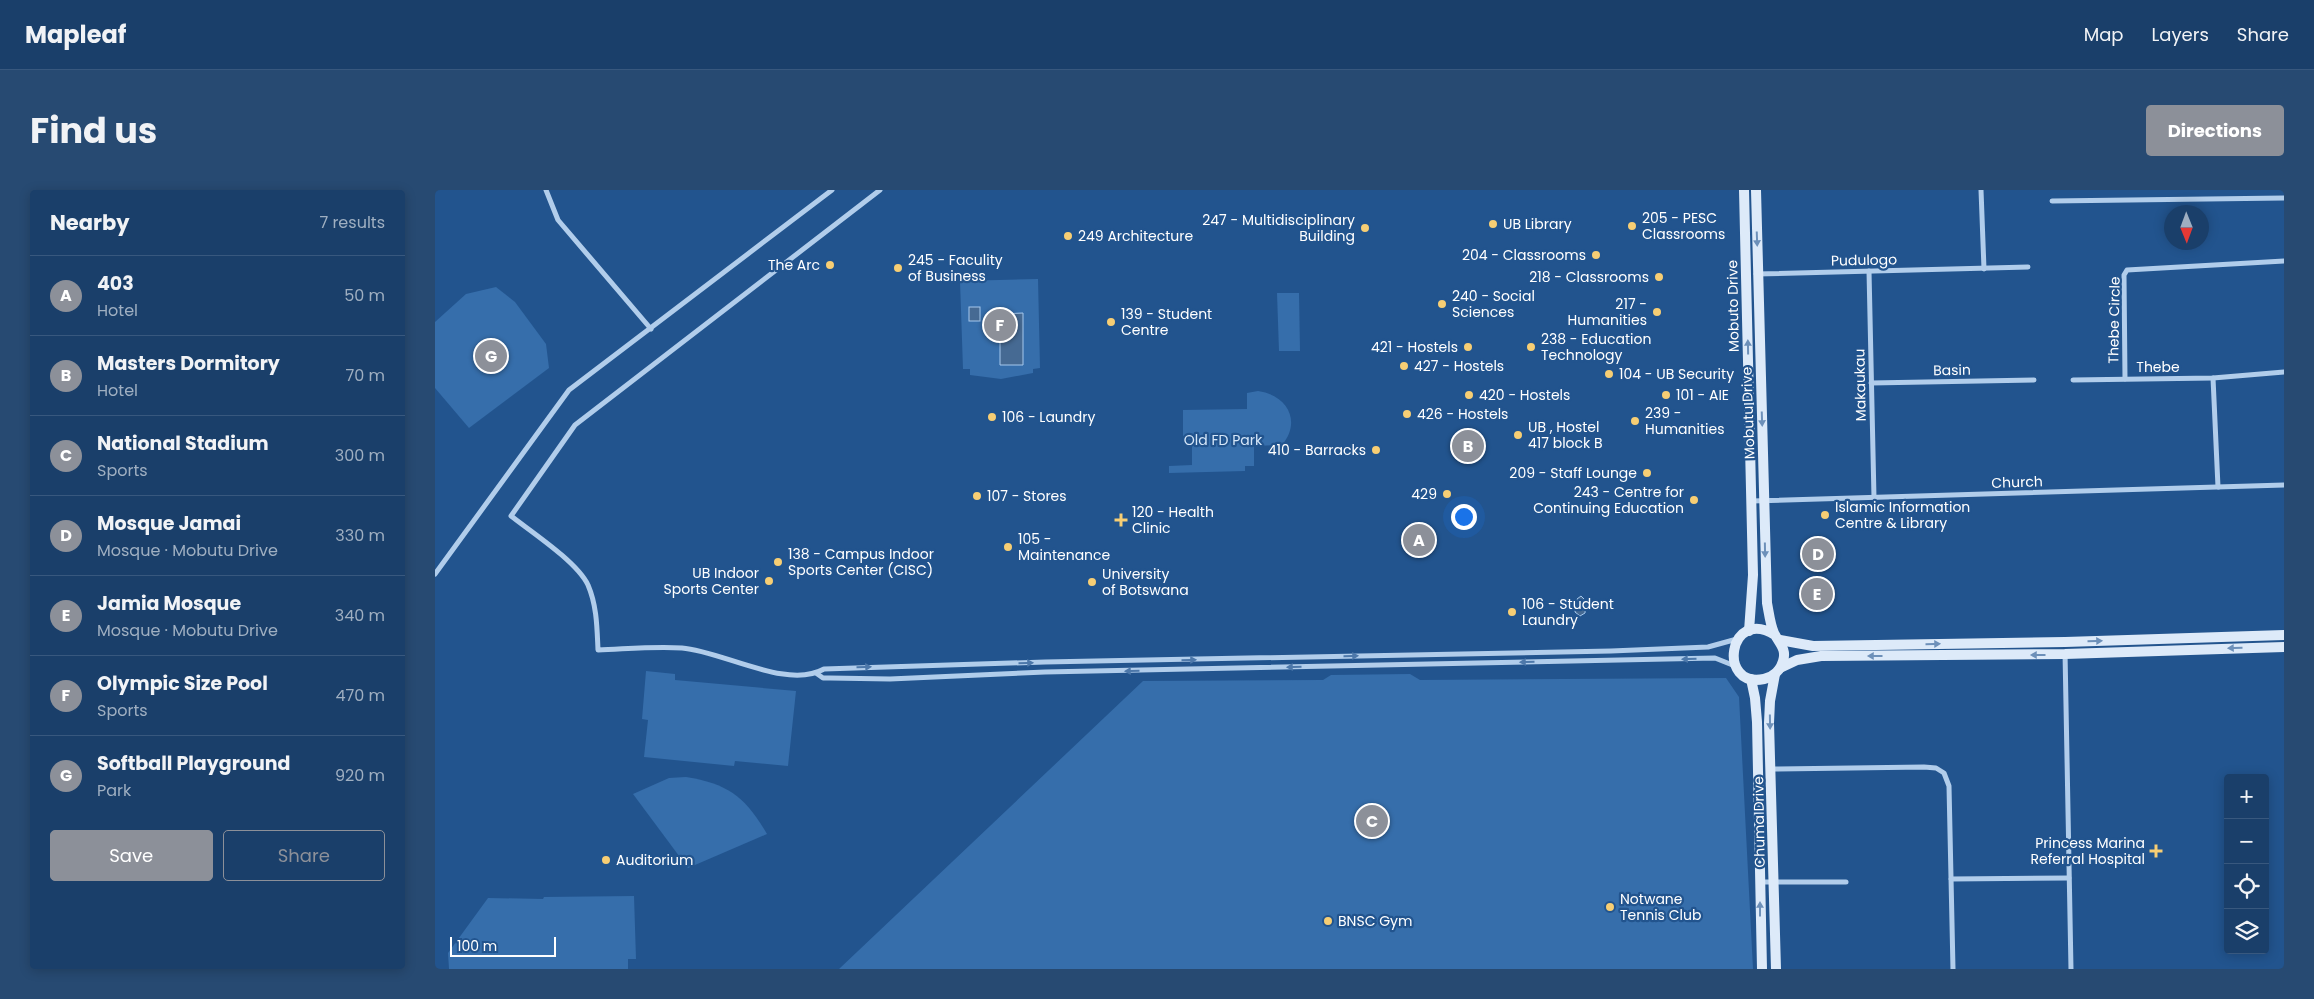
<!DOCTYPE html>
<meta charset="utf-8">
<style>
body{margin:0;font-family:Poppins,sans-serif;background:#274a72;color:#f1f3f6}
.controls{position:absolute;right:15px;bottom:15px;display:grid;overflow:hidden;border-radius:5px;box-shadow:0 2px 12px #0003}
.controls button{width:45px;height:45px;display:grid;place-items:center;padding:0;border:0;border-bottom:1px solid #38587e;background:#1a3f6a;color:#f1f3f6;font:25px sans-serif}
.compass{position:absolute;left:1729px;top:15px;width:45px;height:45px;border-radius:50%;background:#1a3f6a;box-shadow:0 2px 12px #0003;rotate:179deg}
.scale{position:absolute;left:15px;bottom:12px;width:106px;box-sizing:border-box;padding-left:5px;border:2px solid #fff;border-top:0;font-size:14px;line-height:18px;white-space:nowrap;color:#fff;-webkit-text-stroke:4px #22548e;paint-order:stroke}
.you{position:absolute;left:1028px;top:326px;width:18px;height:18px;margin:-12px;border:4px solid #fff;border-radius:50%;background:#1a73e8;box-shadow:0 0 0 8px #1a73e833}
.badge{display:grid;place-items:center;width:32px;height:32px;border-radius:50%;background:#8c9099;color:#fff;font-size:16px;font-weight:700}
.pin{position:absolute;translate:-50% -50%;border:2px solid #fff;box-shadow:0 1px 5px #0006}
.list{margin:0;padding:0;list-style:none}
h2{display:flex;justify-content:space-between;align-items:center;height:65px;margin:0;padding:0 20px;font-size:21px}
h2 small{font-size:16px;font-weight:400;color:#9fafc1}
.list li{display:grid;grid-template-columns:32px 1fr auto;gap:15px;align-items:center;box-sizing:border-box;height:80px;padding:0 20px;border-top:1px solid #38587e}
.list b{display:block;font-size:19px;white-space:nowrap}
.list p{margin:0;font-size:16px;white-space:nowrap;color:#9fafc1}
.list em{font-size:16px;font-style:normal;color:#9fafc1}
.actions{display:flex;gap:10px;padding:15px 20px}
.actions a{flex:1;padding:11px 0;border:1px solid #8c9099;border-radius:5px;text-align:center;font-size:18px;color:#8c9099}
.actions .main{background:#8c9099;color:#fff}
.icon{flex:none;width:28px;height:28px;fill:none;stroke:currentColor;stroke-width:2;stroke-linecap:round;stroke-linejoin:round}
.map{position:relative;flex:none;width:1849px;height:779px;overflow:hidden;border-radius:5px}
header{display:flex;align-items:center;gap:30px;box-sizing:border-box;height:70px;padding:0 25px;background:#1a3f6a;border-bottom:1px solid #38587e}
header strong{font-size:24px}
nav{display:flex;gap:28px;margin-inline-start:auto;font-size:18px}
.intro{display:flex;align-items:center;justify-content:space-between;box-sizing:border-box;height:120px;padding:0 30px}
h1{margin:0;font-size:35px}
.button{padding:12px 22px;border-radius:5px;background:#8c9099;color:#fff;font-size:18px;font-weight:700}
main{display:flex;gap:30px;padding:0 30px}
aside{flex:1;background:#1a3f6a;border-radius:5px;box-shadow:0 2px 12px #0003}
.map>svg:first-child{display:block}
.green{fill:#366eab}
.water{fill:#466a93;stroke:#a5c8ed}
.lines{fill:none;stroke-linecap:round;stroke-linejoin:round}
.minor{stroke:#b1cdeb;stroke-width:5}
.secondary{stroke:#ddeaf9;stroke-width:10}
.oneway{fill:#6d90b9}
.oneway2{fill:#4d78aa}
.poi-dot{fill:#f7ce74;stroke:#22548e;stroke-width:2}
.labels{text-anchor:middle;stroke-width:4.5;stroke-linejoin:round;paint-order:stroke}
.poi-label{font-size:14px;fill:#fff;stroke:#22548e;text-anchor:start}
.street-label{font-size:14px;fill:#fff;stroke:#22548e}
.park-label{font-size:14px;fill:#d6e7f9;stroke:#22548e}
</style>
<header>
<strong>Mapleaf</strong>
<nav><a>Map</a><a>Layers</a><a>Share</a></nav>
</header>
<div class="intro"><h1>Find us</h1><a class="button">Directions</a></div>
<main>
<aside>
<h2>Nearby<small>7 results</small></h2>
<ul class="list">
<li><span class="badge">A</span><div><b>403</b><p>Hotel</p></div><em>50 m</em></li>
<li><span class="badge">B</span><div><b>Masters Dormitory</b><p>Hotel</p></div><em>70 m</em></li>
<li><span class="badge">C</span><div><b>National Stadium</b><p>Sports</p></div><em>300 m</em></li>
<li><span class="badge">D</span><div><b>Mosque Jamai</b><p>Mosque · Mobutu Drive</p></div><em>330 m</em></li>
<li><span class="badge">E</span><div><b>Jamia Mosque</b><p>Mosque · Mobutu Drive</p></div><em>340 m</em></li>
<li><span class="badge">F</span><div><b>Olympic Size Pool</b><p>Sports</p></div><em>470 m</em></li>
<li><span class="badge">G</span><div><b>Softball Playground</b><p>Park</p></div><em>920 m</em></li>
</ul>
<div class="actions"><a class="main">Save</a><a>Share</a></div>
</aside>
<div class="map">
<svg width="1849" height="779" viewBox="0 0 1849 779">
<rect width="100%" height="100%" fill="#22548e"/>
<g class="green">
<polygon points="603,89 605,178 598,179 598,183 566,189 535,185 535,179 528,179 525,91"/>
<polygon points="61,97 80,112 111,154 114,178 34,238 0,198 0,132 31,104"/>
<polygon points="842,103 864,103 865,161 844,161"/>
<path d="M823,201C852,205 867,231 847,255L819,256V276H810V281L734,283V276L757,275V250L748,249V220L812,219V203Z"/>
<polygon points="211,481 240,484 240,490 361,501 353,576 300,571 299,576 209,567 213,530 207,529"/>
<polygon points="975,484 985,490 1291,488 1304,507 1318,779 404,779 708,491 888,490 896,485"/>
<path d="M251,587C294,594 310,607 332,644L253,678L198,604L234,588Z"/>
<polygon points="199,706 201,769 193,769 193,779 14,779 13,763 53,708 108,709 109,707"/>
</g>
<g class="water">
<rect x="534" y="117" width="11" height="14"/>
<polygon points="588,123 588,175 565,175 565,124"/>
<polygon points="1146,406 1151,411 1150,423 1145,426 1140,422 1142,409"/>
</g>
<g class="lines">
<g class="minor">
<polyline points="111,0 123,30 216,139"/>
<path d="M445,0L140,235L76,326C98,343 142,372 153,395C162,416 162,438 163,460C191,459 220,456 247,458C287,461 352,500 389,479L610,472L1176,461L1273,457L1302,449"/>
<polyline points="1546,0 1549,79"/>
<polyline points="1617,11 1849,8"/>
<polyline points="1434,81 1439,308"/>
<polyline points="1321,84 1593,77"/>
<polyline points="1778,188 1783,297"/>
<polyline points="1690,189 1689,85 1692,80 1849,71"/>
<polyline points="1638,190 1778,188 1849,182"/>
<polyline points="1436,193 1599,190"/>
<polyline points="1316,311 1849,295"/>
<polyline points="0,384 134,200 397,0"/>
<polyline points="1630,462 1636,779"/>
<polyline points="381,483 388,488 395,488 455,489 610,482 1280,468 1300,476"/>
<polyline points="1336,579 1489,577 1501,578 1509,583 1514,596 1518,779"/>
<polyline points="1516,689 1634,688"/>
<polyline points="1325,692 1411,692"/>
</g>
<g class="secondary">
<polyline points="1309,0 1318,385 1314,441"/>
<path d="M1321,0L1332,413C1334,423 1335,434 1339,443C1344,453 1352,459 1348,471C1346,480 1338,487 1329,489C1282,499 1293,416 1340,445"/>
<polyline points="1345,450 1378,456 1630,452 1849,445"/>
<polyline points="1345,478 1362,470 1386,466 1630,464 1849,457"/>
<polyline points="1340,484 1335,511 1334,533 1341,779"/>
<polyline points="1316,489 1320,508 1322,532 1327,779"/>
</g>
</g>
<defs><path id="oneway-solid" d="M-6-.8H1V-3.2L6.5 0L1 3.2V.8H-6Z" transform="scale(1.25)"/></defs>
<g class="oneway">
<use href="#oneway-solid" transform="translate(1322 49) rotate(88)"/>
<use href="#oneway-solid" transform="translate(1313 157) rotate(-91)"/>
<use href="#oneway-solid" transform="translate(1327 229) rotate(88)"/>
<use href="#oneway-solid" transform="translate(1330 360) rotate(89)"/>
<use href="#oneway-solid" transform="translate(1660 451) rotate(-2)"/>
<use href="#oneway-solid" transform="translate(1498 454) rotate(-1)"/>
<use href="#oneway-solid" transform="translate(1800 458) rotate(178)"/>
<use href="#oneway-solid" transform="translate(1603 465) rotate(180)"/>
<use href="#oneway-solid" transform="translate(1440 466) rotate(180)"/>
<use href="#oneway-solid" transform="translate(1335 532) rotate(89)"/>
<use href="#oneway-solid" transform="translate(1325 719) rotate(-90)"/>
</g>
<g class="oneway2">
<use href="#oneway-solid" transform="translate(916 466) rotate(-1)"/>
<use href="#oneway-solid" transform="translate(1254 469) rotate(178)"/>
<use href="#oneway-solid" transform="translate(754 470) rotate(-1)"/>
<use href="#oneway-solid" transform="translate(1092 472) rotate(179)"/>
<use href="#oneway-solid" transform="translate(591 473) rotate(-2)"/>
<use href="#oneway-solid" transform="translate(429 477) rotate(-2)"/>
<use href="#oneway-solid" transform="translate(859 477) rotate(179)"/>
<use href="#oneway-solid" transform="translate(697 481) rotate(179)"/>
</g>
<g class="poi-dot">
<circle cx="1058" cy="34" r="5"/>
<circle cx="1197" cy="36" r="5"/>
<circle cx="930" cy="38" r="5"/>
<circle cx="633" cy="46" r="5"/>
<circle cx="1161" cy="65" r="5"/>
<circle cx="395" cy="75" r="5"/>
<circle cx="463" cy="78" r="5"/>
<circle cx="1224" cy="87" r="5"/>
<circle cx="1007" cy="114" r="5"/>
<circle cx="1222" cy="122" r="5"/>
<circle cx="676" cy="132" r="5"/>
<circle cx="1033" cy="157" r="5"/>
<circle cx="1096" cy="157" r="5"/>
<circle cx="969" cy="176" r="5"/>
<circle cx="1174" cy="184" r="5"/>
<circle cx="1034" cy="205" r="5"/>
<circle cx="1231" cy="205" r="5"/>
<circle cx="972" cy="224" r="5"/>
<circle cx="557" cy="227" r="5"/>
<circle cx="1200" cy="231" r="5"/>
<circle cx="1083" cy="245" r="5"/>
<circle cx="941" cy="260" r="5"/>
<circle cx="1212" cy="283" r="5"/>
<circle cx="1012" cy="304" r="5"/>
<circle cx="542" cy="306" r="5"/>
<circle cx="1259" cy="310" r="5"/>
<circle cx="1390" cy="325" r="5"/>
<path d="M683.5 322.5h5v5h5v5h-5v5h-5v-5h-5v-5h5z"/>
<circle cx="573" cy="357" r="5"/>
<circle cx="343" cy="372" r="5"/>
<circle cx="334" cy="391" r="5"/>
<circle cx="657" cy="392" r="5"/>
<circle cx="1077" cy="422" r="5"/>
<path d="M1718.5 653.5h5v5h5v5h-5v5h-5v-5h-5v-5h5z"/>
<circle cx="171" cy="670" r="5"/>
<circle cx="1175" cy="717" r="5"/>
<circle cx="893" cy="731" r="5"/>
</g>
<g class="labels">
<g class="poi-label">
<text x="1207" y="33">205 - PESC<tspan x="1207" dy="16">Classrooms</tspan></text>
<text x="920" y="35" text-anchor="end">247 - Multidisciplinary<tspan x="920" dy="16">Building</tspan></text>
<text x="1068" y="39">UB Library</text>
<text x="643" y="51">249 Architecture</text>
<text x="1151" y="70" text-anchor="end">204 - Classrooms</text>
<text x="473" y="75">245 - Faculity<tspan x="473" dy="16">of Business</tspan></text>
<text x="385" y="80" text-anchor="end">The Arc</text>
<text x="1214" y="92" text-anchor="end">218 - Classrooms</text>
<text x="1017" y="111">240 - Social<tspan x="1017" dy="16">Sciences</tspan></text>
<text x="1212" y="119" text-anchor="end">217 -<tspan x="1212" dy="16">Humanities</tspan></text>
<text x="686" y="129">139 - Student<tspan x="686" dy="16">Centre</tspan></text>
<text x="1106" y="154">238 - Education<tspan x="1106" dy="16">Technology</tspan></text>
<text x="1023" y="162" text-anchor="end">421 - Hostels</text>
<text x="979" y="181">427 - Hostels</text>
<text x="1184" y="189">104 - UB Security</text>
<text x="1044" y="210">420 - Hostels</text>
<text x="1241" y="210">101 - AIE</text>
<text x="1210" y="228">239 -<tspan x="1210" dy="16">Humanities</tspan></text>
<text x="982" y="229">426 - Hostels</text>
<text x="567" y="232">106 - Laundry</text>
<text x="1093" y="242">UB , Hostel<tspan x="1093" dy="16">417 block B</tspan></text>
<text x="931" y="265" text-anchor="end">410 - Barracks</text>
<text x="1202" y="288" text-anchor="end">209 - Staff Lounge</text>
<text x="1249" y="307" text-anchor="end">243 - Centre for<tspan x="1249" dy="16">Continuing Education</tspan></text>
<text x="1002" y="309" text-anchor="end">429</text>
<text x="552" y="311">107 - Stores</text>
<text x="1400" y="322">Islamic Information<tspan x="1400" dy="16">Centre &amp; Library</tspan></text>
<text x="697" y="327">120 - Health<tspan x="697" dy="16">Clinic</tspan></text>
<text x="583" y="354">105 -<tspan x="583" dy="16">Maintenance</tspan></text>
<text x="353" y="369">138 - Campus Indoor<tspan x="353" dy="16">Sports Center (CISC)</tspan></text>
<text x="324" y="388" text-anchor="end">UB Indoor<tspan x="324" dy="16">Sports Center</tspan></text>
<text x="667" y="389">University<tspan x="667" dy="16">of Botswana</tspan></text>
<text x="1087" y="419">106 - Student<tspan x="1087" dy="16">Laundry</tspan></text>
<text x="1710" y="658" text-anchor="end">Princess Marina<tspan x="1710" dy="16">Referral Hospital</tspan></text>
<text x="181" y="675">Auditorium</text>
<text x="1185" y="714">Notwane<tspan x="1185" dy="16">Tennis Club</tspan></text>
<text x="903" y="736">BNSC Gym</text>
</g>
<g class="street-label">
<text transform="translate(1429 70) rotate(-1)" y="5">Pudulogo</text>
<text transform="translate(1298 116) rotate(-91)" y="5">Mobuto Drive</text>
<text transform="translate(1679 130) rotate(-89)" y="5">Thebe Circle</text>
<text x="1723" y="182">Thebe</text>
<text transform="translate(1517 180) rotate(-1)" y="5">Basin</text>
<text transform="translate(1425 195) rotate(-91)" y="5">Makaukau</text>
<text transform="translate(1313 223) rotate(-92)" y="5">Mobutu Drive</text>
<text transform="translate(1582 292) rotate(-2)" y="5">Church</text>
<text transform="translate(1324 632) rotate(-91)" y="5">Chuma Drive</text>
</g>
<g class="park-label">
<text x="788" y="255">Old FD Park</text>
</g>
</g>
</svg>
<div class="controls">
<button>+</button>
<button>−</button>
<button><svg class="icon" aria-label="locate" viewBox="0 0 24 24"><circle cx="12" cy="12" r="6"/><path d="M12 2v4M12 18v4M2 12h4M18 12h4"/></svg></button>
<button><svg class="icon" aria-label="layers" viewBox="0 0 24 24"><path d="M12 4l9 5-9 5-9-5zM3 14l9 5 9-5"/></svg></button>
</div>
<svg class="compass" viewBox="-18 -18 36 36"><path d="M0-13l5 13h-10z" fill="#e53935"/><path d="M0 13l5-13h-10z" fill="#9fafc1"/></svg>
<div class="scale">100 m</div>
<div class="you"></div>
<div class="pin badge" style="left:984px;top:350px">A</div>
<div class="pin badge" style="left:1033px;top:256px">B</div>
<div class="pin badge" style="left:937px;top:631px">C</div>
<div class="pin badge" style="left:1383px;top:364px">D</div>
<div class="pin badge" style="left:1382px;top:404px">E</div>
<div class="pin badge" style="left:565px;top:135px">F</div>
<div class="pin badge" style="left:56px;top:166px">G</div>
</div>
</main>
